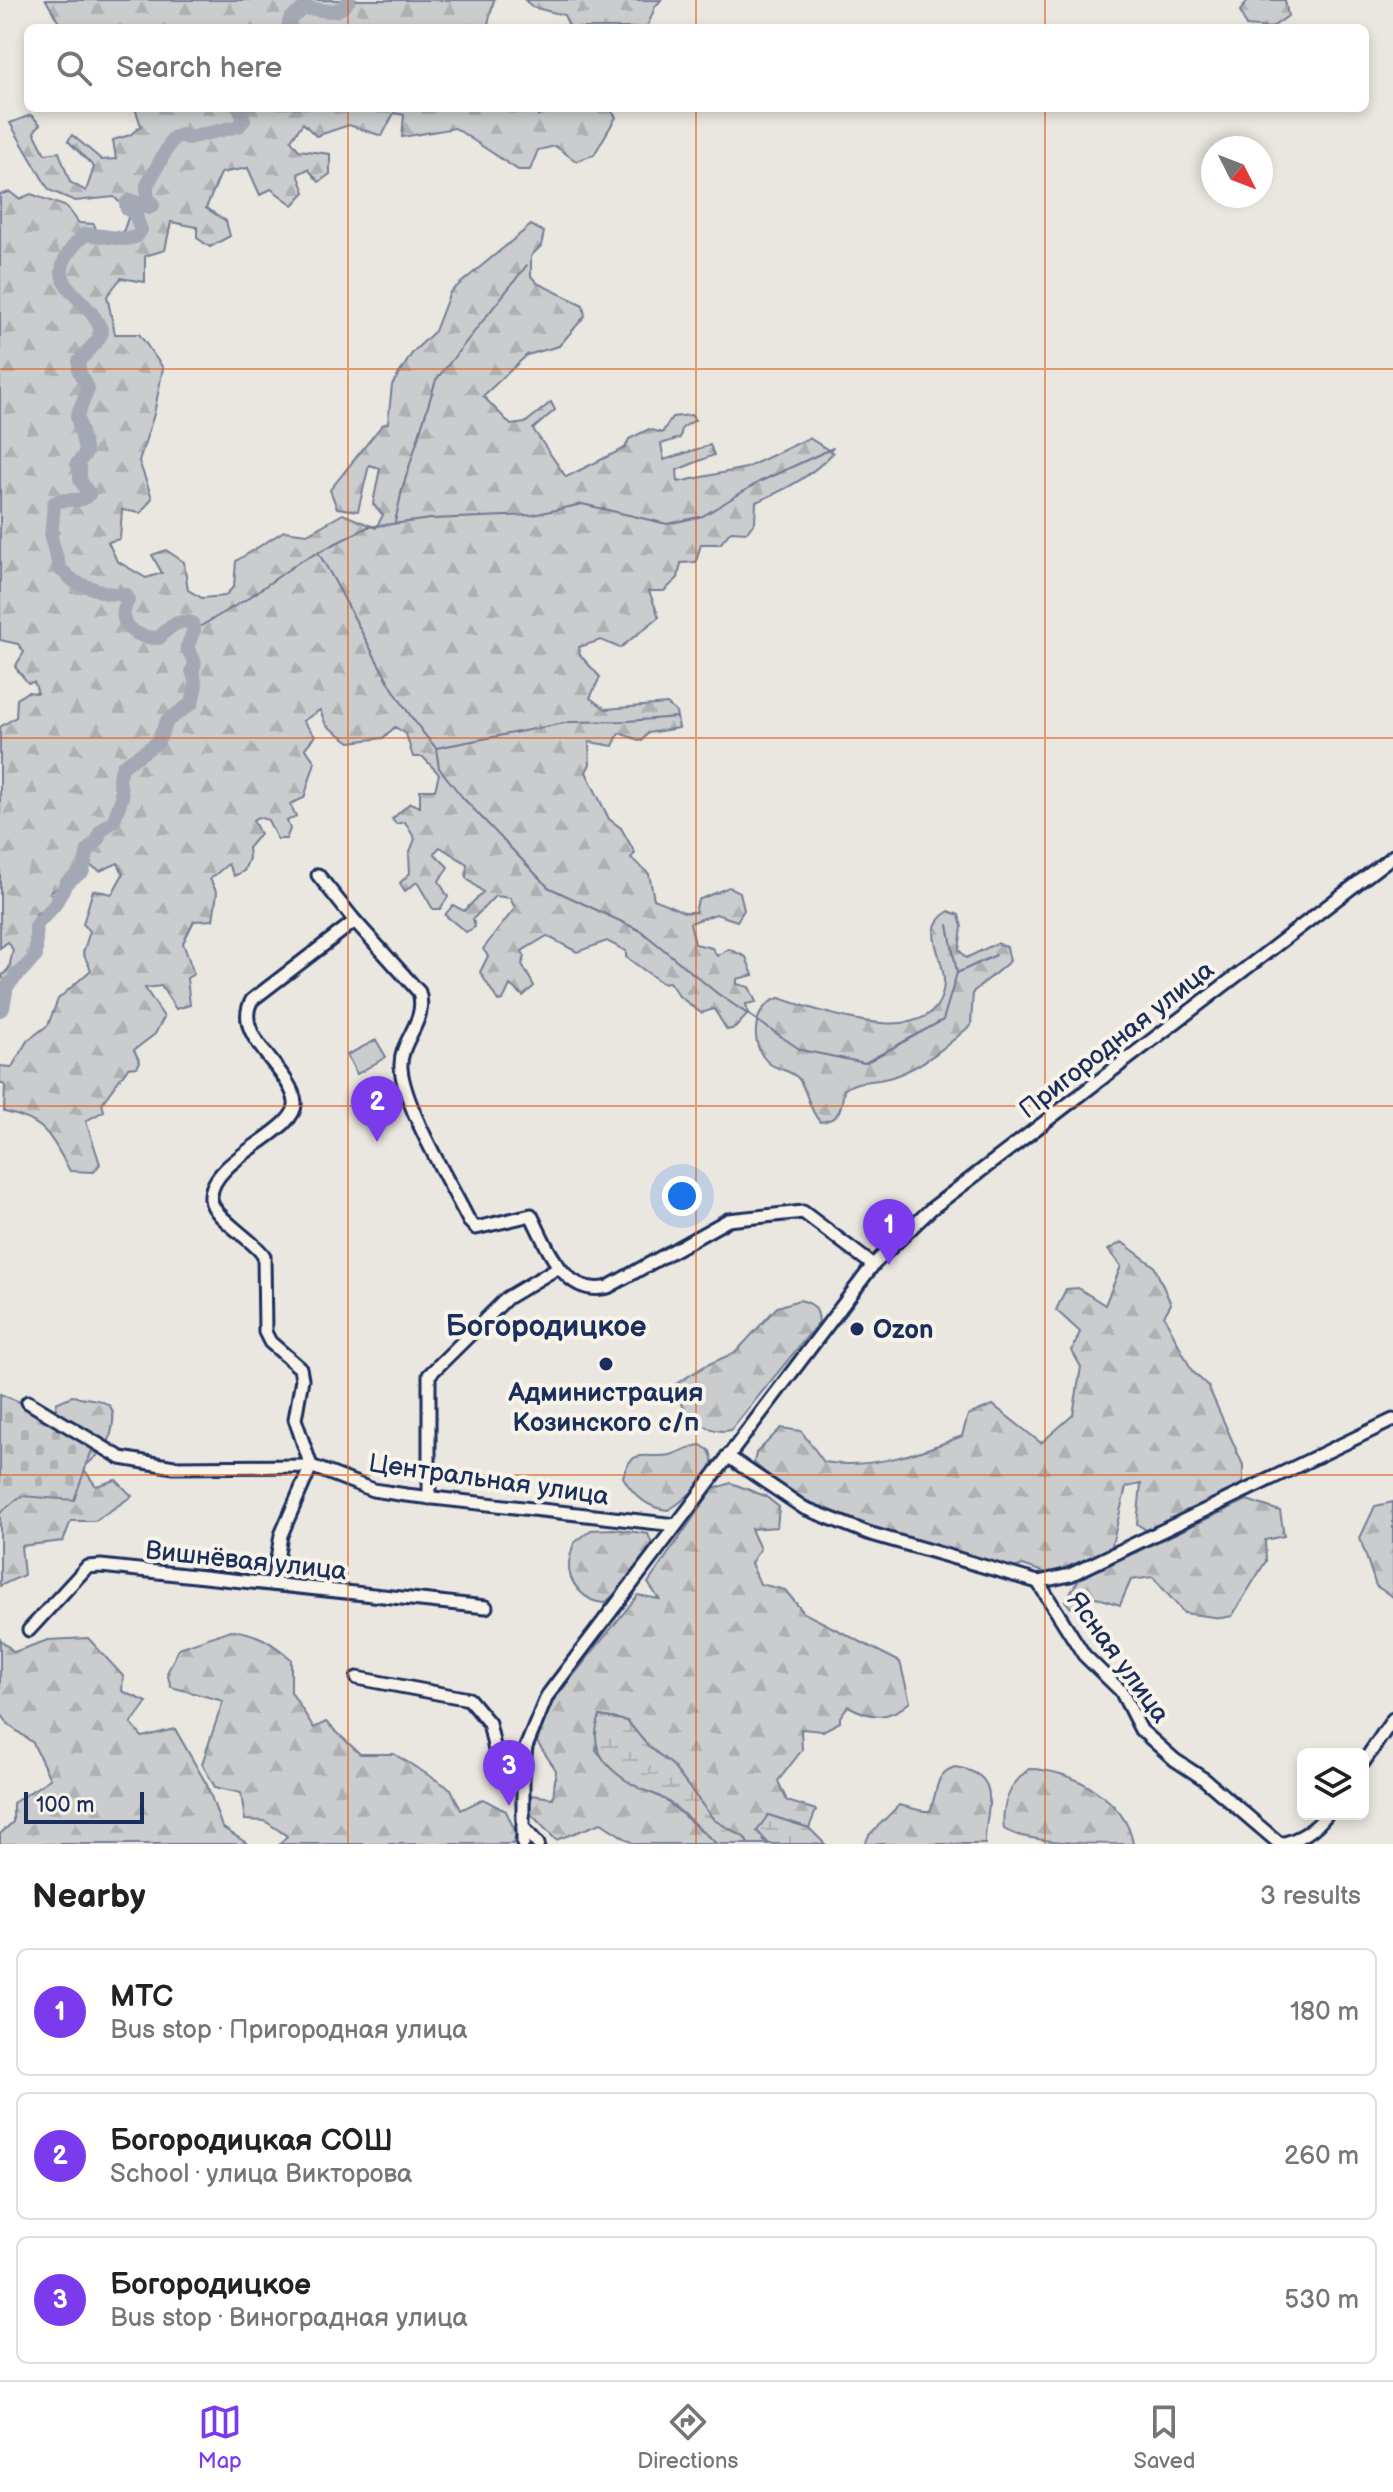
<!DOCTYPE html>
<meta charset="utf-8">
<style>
body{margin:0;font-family:"Balsamiq Sans",sans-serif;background:#f6f6f6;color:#222}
.controls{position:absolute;right:24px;bottom:24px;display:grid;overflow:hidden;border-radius:12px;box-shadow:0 4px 12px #0003}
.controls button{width:72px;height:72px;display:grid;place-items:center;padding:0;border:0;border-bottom:2px solid #e0e0e0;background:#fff;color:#222;font:40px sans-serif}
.compass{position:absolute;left:1201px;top:136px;width:72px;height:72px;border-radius:50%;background:#fff;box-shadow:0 4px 12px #0003;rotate:132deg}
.scale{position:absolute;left:24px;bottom:20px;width:120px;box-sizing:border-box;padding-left:8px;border:4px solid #1b2f5e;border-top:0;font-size:22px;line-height:28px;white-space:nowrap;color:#1b2f5e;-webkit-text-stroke:6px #f7f3e8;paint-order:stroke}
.you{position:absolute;left:682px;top:1196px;width:28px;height:28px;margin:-20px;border:6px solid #fff;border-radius:50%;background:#1a73e8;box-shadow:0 0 0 12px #1a73e833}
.badge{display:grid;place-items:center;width:52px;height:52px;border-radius:50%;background:#7c3aed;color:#fff;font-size:26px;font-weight:700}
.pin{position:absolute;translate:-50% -66px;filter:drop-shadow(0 2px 4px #0008)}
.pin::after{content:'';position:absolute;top:42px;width:28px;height:24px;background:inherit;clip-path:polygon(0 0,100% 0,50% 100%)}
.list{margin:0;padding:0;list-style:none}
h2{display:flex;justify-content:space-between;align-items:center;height:104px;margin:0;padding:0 32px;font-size:34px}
h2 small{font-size:26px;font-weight:400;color:#767676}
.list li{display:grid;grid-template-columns:52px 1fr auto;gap:24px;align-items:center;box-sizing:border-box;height:128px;margin:0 16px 16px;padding:0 16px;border:2px solid #e0e0e0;border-radius:12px}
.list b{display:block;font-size:30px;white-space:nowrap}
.list p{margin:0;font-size:26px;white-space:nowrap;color:#767676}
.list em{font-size:26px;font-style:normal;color:#767676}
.icon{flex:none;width:44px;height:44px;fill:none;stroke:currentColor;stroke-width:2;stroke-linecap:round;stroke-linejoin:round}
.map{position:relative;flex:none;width:1393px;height:1844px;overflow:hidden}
.search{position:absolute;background:#fff;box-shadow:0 4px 12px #0003;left:24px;right:24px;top:24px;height:88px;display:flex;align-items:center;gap:20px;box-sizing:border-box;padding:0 28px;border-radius:12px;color:#767676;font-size:30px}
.sheet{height:536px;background:#fff}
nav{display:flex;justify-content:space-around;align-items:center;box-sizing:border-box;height:112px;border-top:2px solid #e0e0e0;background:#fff;font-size:22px;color:#767676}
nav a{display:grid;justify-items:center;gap:4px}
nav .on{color:#7c3aed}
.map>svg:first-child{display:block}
.green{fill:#cbcccd;stroke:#737e96;stroke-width:2}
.forest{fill:url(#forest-firs);stroke:#737e96;stroke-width:2}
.wetland{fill:url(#wetland-marsh);stroke:#737e96;stroke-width:2}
.cemetery{fill:url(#cemetery-stones);stroke:#737e96;stroke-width:2}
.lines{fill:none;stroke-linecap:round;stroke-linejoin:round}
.stream{stroke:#6d7892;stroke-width:2}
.river{stroke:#a3a8b4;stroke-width:14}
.minor-casing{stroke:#1b2f5e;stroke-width:17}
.minor{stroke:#f7f3e8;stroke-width:11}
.grid{fill:none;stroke:#de5710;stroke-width:2;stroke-opacity:0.55}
.poi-dot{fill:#1b2f5e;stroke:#f7f3e8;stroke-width:3}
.labels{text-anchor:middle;stroke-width:8;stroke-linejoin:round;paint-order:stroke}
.street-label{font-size:26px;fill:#1b2f5e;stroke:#f7f3e8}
.poi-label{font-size:26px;font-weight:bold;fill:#1b2f5e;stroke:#f7f3e8;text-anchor:start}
.quarter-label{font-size:30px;font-weight:bold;fill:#1b2f5e;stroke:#f7f3e8}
</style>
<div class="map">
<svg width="1393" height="1844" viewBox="0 0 1393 1844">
<defs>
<pattern id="forest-firs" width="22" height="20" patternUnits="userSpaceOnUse" patternTransform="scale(2)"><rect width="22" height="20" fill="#cbcccd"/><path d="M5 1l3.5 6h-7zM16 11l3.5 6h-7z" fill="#aeb0b2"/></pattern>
<pattern id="wetland-marsh" width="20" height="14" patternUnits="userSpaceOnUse" patternTransform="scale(2)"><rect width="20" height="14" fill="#cbcccd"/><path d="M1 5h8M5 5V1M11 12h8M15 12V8" fill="none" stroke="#aeb0b2"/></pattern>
<pattern id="cemetery-stones" width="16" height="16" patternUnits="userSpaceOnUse" patternTransform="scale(2)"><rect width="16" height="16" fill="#cbcccd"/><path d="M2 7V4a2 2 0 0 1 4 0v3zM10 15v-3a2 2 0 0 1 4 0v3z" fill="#aeb0b2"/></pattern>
</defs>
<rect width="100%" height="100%" fill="#eae7e0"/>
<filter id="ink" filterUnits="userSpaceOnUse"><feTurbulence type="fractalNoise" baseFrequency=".0125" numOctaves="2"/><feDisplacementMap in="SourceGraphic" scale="16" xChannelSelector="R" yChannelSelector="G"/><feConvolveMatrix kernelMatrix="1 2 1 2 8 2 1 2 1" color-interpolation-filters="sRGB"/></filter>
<g filter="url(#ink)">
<polygon class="green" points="376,1040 386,1057 357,1074 347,1055"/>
<g class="forest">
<polygon points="46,0 494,0 487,28 70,28 59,23"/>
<polygon points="525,0 661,0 655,7 647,28 570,28 564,15 532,7"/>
<polygon points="1248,0 1285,0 1288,16 1271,28 1246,26 1240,11"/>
<path d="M135,108H533L538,116L550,112L552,108H609L616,117L594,155L576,161L555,146L538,150L530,170H518L455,128L402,137L404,115L394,113L382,136L349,125L316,136L303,123L291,140L299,150L330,154V174L319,182L308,169L298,174L305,192L293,205L271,189L260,195L248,168L221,173L206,208L226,221L230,236L210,247L197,238V227L171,222L165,250L145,256V282L121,278L107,296L115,334H139L163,368L154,414L139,461L152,498L141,513L122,510L120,539L108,542L117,561L146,578L162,573L152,555L166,550L184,562L188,590L202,598L225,596L234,586L236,561L284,531L307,534L343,514L376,528L383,515L373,504L380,468L369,465L358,511L337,508L330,490L382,425L388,423L392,385L413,352L435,331L450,292L531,225L544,232L541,246L531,256V276L537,283L583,305L585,316L559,346L527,355L483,396L511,425L525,423L551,402L555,410L533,429L566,477L625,448L629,439L649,429L662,433L672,417L691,415L695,420L682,428L680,438L661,444L664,460L710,445L714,455L677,470L678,482L746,468L809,438L833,453C810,477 787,489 756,502L755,522L747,532L731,531L720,544H701L696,562L681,563L678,578L664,591H649L659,617L620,648L601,640L579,647L580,655L600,677L590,698L606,709L667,704L676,712L679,728L648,733L642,741L619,733L613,746L589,742L590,764L586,772L609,819L621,828L635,853L631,858L649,874L654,899L684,912H695L698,900L729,887L740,892L744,910L737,921L716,914L690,923L695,944L712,948L717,956L729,949L746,957L753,975L737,979V984L749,987L756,1002L746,1004L748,1014L735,1028L727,1030L714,1009L701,1013L679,996L669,982L662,983L626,957V951L607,941L577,952L547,936L522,951L525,957L522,964L534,986L523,996L510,985L503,1000L498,1001L480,972L488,956L483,949L515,908L510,898L495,896L473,919L475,927L466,932L445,915L453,905L464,911L483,892L466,878L467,864L440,847L434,853L448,867L439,881L448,897L440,909H433L417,882L405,891L400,883L410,873L409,854L415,839L405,822L396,824L392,819L410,803L420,807V790H435L439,774L423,757H413L406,734L395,727L383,738L350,742L326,725L320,710L303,721L315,736L305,748L315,762L304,798L290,804L296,816L287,821L290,829L286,839H277L268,820L258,817L253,820L260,834L248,848L249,858L244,871L234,876L228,864L210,879L217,893L213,920L194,921L183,943L194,974L187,978L190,1005L176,1009L161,986L145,988L164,1017L155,1034L134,1050L140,1062L137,1067L128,1068L102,1103L104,1111L86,1121L100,1164L94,1172L70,1171C50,1136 47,1121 4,1112L5,1085L0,1083V1066L12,1067L27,1041L48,1025L58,999L91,970L83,953L90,931L83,924L93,890L112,894L123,874L118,863L100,871L89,865L75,881L51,891L55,903L36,914L37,948L27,964H20L15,982L6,985L2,976L9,968L13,950L8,942L0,948V727L16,717L17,699L27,692L38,693L34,682L28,683L15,667L24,652L18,644L0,640V194L10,192L19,199L31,194L67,207L79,223L94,224L100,241L122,235L130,212L114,197L75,201L49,190L10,123L31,115L40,124L34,132L45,154L59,152L70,182L86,191L94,167L68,141L72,135L102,160L116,159L113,140L130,135L141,126Z"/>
<path d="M949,911L959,915L962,927L959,950L966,958L997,943L1007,947L1010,961L973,992L971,1025C948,1045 921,1068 892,1077C875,1083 858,1078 844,1090C841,1108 841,1120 820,1122C808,1109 808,1091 798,1078C790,1070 779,1070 770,1064C748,1047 752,1005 779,998C818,1010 941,1057 944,982C945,955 918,929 949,911Z"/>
<path d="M1122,1242L1154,1266L1171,1304L1164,1316L1192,1371L1208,1386L1243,1465V1483L1151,1533L1137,1524L1141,1484L1126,1487L1111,1549L1049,1574L1023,1565L1005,1571L869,1528L801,1503L754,1463L756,1453L781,1428L801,1431L824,1462C869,1470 920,1453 962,1436L968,1415L993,1405L1041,1443L1073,1415L1081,1367L1072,1351L1080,1332L1056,1310L1066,1289L1078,1288L1105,1305L1121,1266L1108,1250Z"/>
<path d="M799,1300C814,1303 818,1308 819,1322L731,1430C705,1436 677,1410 676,1384L705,1366L736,1352L777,1307Z"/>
<path d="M72,1396C108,1402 121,1399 109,1441L102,1443L56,1414V1403Z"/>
<polygon points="0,1407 80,1442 99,1454 83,1468 96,1486 116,1480 132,1496 95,1521 71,1521 63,1541 21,1546 24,1575 0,1586"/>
<path d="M701,1445L710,1451C711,1455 713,1460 712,1463C710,1478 680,1504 668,1510C647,1508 633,1495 623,1477C631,1445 647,1460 670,1455C681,1452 689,1446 701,1445Z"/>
<path d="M731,1483L765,1496L779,1507L777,1527L751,1529L760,1549L751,1563L760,1584L785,1590L804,1613L900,1662L910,1702C889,1720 872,1719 848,1706L840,1717V1722L823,1731L801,1729L802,1750L778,1781L787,1801L816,1810L809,1828L768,1815L763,1840L769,1844H748L745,1838L714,1820L671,1764L648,1746L627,1721L600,1716L596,1750L610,1766L638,1787L664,1799L717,1844H634L601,1823L556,1840L531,1814V1795L553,1798L556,1770L537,1742L550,1705L638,1595L659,1599L648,1583L713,1489Z"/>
<polygon points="1247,1500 1280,1511 1284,1536 1265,1540 1266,1561 1232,1616 1221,1618 1184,1613 1153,1577 1131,1580 1120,1605 1089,1595 1071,1608 1065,1601 1079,1579"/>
<polygon points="1393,1502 1393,1597 1376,1586 1360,1538 1375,1506"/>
<path d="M614,1529L648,1534L652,1544C642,1567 624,1586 605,1603C586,1603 567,1583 569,1563C570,1556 572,1549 574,1543L591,1530Z"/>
<path d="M231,1630C258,1633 271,1642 291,1659V1692L314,1728L326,1722L360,1754H394L451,1789L461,1810L483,1799L506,1811L516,1833L513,1844H280L287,1836L265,1821L245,1820L241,1793L215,1787L202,1764L223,1701L171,1687L167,1673L179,1648Z"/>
<polygon points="88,1638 123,1676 122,1691 147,1702 131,1724 142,1737 175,1729 207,1785 222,1827 248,1844 0,1844 0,1834 13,1822 13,1803 50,1779 33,1743 9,1725 0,1712 0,1639 14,1652 48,1640"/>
<path d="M955,1767C1007,1775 984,1810 985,1844H865L869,1835L899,1805C911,1807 918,1812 930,1811C938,1792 934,1773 955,1767Z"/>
<path d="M1029,1769C1071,1769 1127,1800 1133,1844C1101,1844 1027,1844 1004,1829C1001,1805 1010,1784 1029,1769Z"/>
</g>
<g class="wetland">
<path d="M600,1716L627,1721L648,1746L671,1764L714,1820L745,1838L748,1844H717C701,1831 681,1809 664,1799C657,1794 648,1792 641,1789C610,1773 586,1751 600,1716Z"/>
<polygon points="768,1815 809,1828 825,1844 769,1844 757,1831"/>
</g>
<polygon class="cemetery" points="0,1394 25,1404 93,1447 74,1500 21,1496 0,1513"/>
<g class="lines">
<g class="stream">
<polyline points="395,522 402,490 436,380 527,265"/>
<path d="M319,554C360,621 383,688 436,748L570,722L628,721L677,717"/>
<polyline points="194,630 247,599 299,562 368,527 431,519 533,515 582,504 667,524 703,516 759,482 833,448"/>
<polyline points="436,748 439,768 463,798 548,887 641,931 718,994 801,1050 865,1063 943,1020 957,973 948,925"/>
<polyline points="957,973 996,955"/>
</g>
<g class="river">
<path d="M288,28L290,19L303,9C321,7 337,19 349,0"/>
<path d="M0,1010L3,1008L7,986L36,956V925L54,906L67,882L83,871L88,850L98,840L100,832L114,820L122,797L119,778L123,766L157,743L167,721L192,703L196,685L192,670C199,661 190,656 187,647L194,630L192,623C178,618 168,628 159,638C136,638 114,625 128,600L126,595L106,593L75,582L60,569L51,538L54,503C65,496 80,505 89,494L80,480V469L77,464L86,453L77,416L88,389L79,371V361L98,340L102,332C87,290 31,285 85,234L126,239L136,237L141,230L135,214L127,209L126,204L130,200L149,208L153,205L147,196V185L173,138L181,135L188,138L239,126L244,120L239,108"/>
</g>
<defs>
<g id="minor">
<path d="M318,875L355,921L419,992C428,1022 399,1040 401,1068C404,1107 450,1183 469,1221L476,1228L531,1215C547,1246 564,1298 608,1287L728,1220L803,1212L873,1265"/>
<polyline points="28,1402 121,1458 174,1467 311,1466 373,1490 406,1495 676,1525"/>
<polyline points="727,1456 804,1508 868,1533 1038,1582 1070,1575 1393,1420"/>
<polyline points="429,1498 429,1375 507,1298 559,1267"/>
<polyline points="1038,1582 1084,1655 1121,1691 1141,1730 1175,1760 1204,1779 1280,1844"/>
<path d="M273,1584L281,1535L311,1466L295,1419L302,1379L300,1368L270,1342L265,1332L264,1256C253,1239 212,1217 211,1199C208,1159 299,1132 295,1102C291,1069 231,1035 252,1000L355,921"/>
<polyline points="29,1630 87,1567 101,1566 486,1607"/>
<polyline points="357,1678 469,1699 489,1723 499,1769 523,1773"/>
<polyline points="1363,1763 1393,1719"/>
<polyline points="523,1827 538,1844"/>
<polyline points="523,1844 523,1773 526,1747 547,1696 873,1265 931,1209 1393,856"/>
<path d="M1280,1844C1299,1840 1315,1830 1327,1814"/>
</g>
</defs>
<use href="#minor" class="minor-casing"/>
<use href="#minor" class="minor"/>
</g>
</g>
<path class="grid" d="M348,0V28M696,0V28M1045,0V28M348,108V1844M696,108V1844M1045,108V1844M0,369H1393M0,738H1393M0,1106H1393M0,1475H1393"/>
<g class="poi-dot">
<circle cx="857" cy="1329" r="8"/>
<circle cx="606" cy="1364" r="8"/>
</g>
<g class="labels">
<g class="street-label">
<text transform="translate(1116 1039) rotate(-38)" y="9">Пригородная улица</text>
<text transform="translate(489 1479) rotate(8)" y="9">Центральная улица</text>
<text transform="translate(246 1560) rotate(6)" y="9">Вишнёвая улица</text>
<text transform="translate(1119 1657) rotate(54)" y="9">Ясная улица</text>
</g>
<g class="poi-label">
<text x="873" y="1338">Ozon</text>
<text x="606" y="1401" text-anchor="middle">Администрация<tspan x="606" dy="30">Козинского с/п</tspan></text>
</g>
<g class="quarter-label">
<text x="546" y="1336">Богородицкое</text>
</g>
</g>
</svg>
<div class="controls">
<button><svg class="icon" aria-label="layers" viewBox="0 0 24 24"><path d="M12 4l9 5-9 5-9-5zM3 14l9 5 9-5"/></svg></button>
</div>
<svg class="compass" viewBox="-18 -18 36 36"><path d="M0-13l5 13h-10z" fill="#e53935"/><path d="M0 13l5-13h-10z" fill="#767676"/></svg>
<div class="scale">100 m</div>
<div class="you"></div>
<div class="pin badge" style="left:889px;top:1265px">1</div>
<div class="pin badge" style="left:377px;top:1142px">2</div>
<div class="pin badge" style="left:509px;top:1806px">3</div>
<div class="search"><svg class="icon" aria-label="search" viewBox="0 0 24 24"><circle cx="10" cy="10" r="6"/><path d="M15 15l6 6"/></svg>Search here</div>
</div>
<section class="sheet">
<h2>Nearby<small>3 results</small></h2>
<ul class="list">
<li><span class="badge">1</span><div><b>МТС</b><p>Bus stop · Пригородная улица</p></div><em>180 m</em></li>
<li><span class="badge">2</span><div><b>Богородицкая СОШ</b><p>School · улица Викторова</p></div><em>260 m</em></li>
<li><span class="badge">3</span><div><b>Богородицкое</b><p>Bus stop · Виноградная улица</p></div><em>530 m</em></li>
</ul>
</section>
<nav>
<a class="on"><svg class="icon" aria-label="map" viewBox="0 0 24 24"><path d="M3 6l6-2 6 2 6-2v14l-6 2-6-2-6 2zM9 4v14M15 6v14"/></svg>Map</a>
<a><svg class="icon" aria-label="directions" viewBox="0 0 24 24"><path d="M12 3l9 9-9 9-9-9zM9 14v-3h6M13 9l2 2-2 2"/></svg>Directions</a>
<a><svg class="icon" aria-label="saved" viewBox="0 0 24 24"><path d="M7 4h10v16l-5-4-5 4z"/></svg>Saved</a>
</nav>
